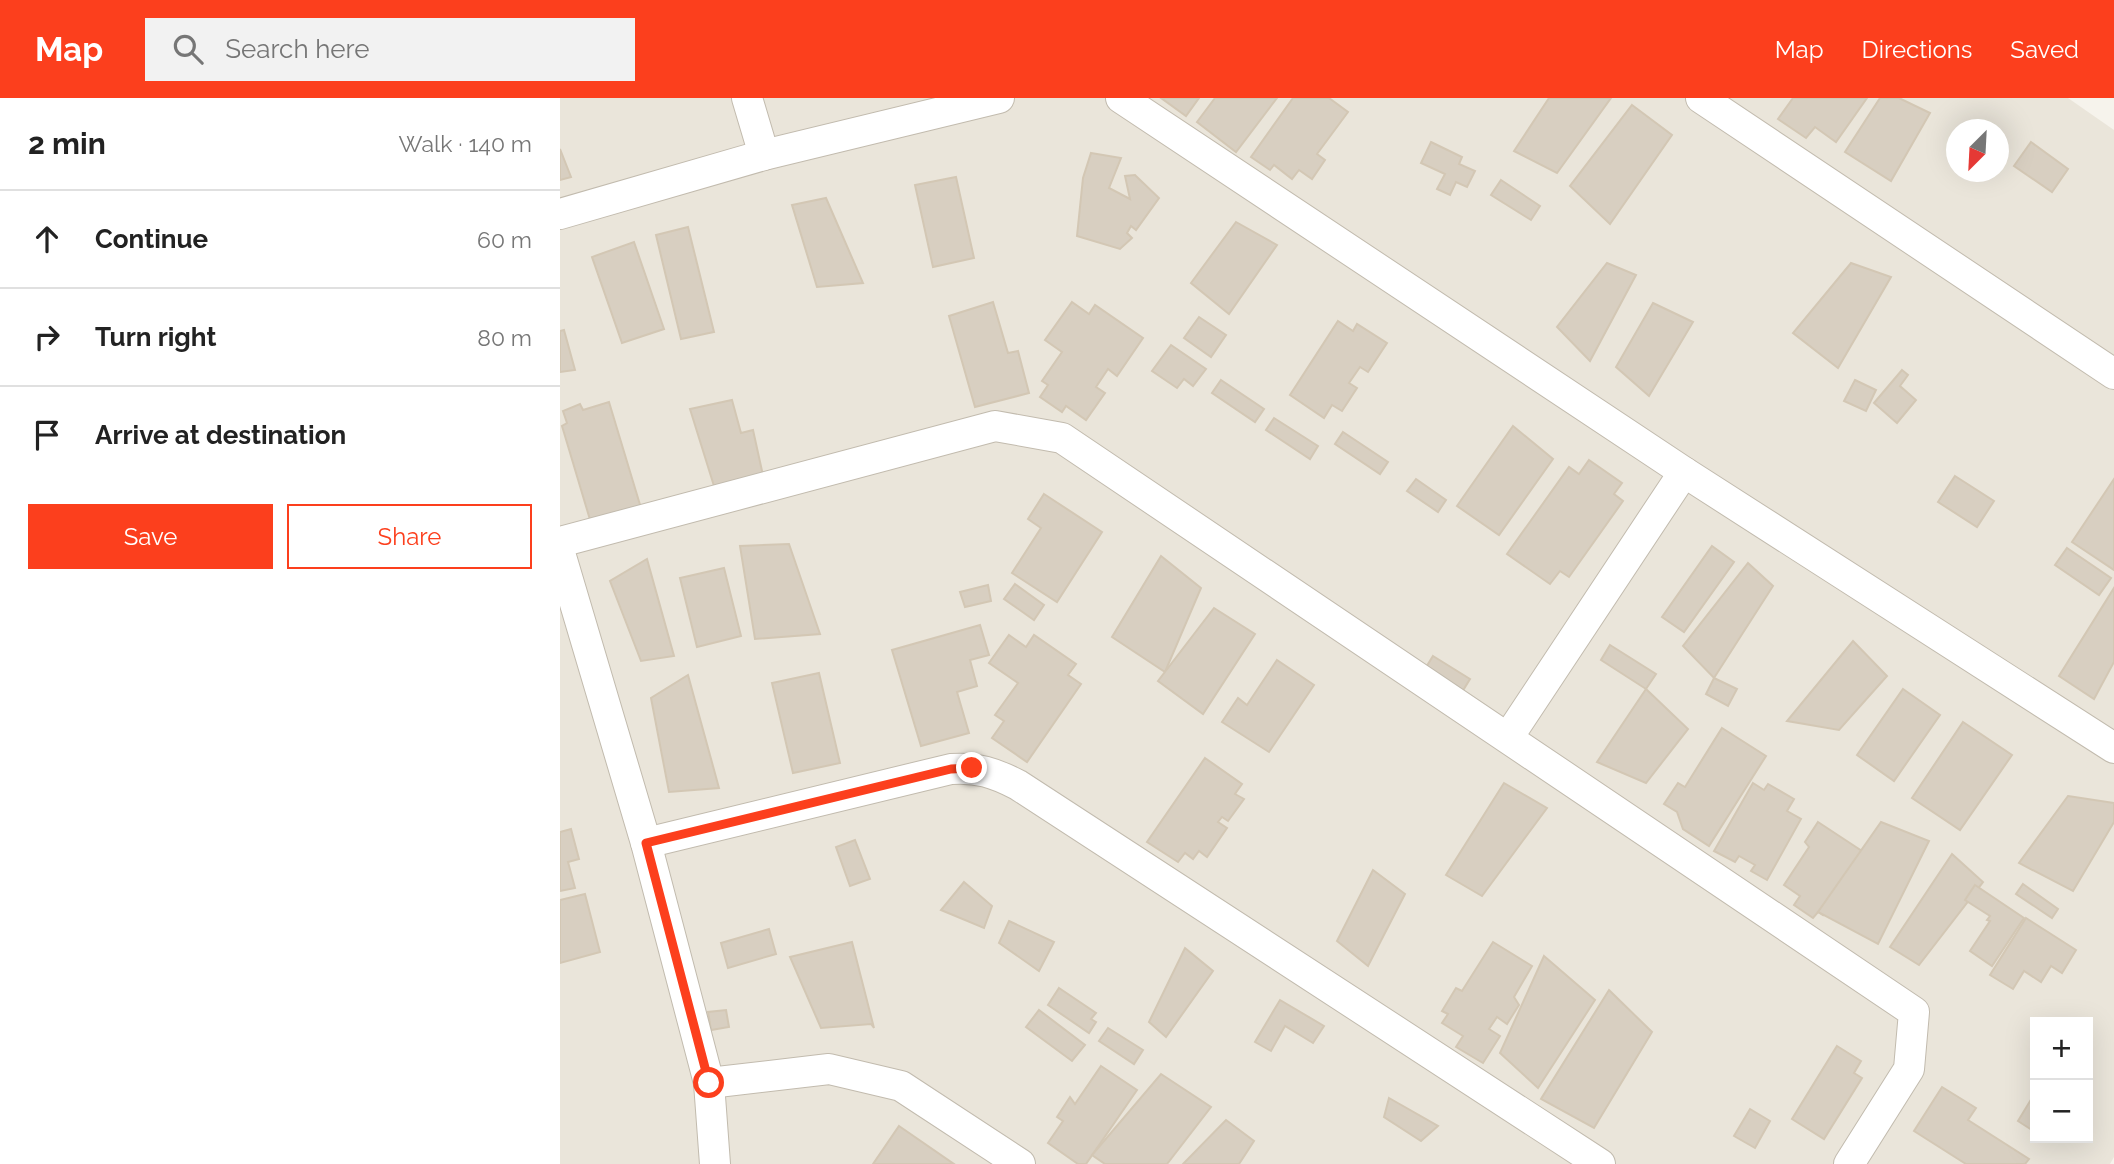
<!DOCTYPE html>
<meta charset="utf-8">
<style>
body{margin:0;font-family:Raleway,sans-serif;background:#f2f2f2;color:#222}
.controls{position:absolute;right:21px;bottom:21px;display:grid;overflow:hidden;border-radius:0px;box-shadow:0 7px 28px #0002}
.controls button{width:63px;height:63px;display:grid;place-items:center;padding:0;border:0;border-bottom:2px solid #e0e0e0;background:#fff;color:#222;font:35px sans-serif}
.compass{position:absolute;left:1386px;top:21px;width:63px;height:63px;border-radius:50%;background:#fff;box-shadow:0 7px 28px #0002;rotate:204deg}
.stop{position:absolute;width:21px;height:21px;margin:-16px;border:5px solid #fc3f1d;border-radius:50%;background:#fff}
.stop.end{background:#fc3f1d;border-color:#fff;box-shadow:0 2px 7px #0008}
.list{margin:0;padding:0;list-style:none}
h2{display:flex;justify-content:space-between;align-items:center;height:91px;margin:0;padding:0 28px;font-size:30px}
h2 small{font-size:23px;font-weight:400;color:#767676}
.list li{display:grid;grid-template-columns:46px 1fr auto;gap:21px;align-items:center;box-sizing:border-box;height:98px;padding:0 28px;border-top:2px solid #e0e0e0}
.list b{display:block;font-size:26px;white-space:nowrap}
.list em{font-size:23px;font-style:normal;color:#767676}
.actions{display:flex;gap:14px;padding:21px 28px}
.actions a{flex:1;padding:16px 0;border:2px solid #fc3f1d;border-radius:0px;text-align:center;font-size:24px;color:#fc3f1d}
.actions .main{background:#fc3f1d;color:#fff}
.icon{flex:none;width:38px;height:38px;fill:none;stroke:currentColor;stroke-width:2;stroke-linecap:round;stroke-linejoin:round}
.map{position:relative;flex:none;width:1554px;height:1066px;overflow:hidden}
header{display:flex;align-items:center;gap:42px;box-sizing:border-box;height:98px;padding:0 35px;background:#fc3f1d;color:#fff}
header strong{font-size:33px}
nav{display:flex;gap:38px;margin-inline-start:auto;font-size:24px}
.search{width:490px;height:63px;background:#f2f2f2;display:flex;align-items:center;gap:18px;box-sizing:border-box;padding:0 24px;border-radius:0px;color:#767676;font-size:26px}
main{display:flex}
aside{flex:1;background:#fff}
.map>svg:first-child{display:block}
.residential{fill:#eae5da;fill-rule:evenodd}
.building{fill:#d8cfc1;stroke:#d3c7b4;stroke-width:2}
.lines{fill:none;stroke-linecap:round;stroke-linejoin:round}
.street-casing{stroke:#c2bbae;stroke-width:32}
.street{stroke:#fff;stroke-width:30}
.route{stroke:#fc3f1d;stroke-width:9}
</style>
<header>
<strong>Map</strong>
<div class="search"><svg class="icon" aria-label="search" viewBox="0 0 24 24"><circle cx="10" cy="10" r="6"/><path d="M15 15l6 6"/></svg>Search here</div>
<nav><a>Map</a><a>Directions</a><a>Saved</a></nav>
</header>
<main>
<aside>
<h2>2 min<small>Walk · 140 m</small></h2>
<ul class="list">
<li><svg class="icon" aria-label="ahead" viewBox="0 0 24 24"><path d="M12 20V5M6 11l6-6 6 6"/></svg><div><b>Continue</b></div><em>60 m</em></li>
<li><svg class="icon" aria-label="right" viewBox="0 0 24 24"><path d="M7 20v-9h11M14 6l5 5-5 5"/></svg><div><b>Turn right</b></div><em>80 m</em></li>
<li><svg class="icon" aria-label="arrive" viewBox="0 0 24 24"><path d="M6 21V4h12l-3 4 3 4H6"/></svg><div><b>Arrive at destination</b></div></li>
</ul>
<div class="actions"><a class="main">Save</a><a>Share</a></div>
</aside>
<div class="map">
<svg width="1554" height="1066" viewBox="0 0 1554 1066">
<rect width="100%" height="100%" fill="#f6f3ec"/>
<path class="residential" d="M0,0H1508L1554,32V1059L1550,1066H0ZM1396,32H1438V74H1396ZM1475,924H1528V1040H1475Z"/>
<g class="building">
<polygon points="601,0 639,0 626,18"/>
<polygon points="655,0 717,0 676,54 637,24"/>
<polygon points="733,0 769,0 788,14 757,56 765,62 752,81 739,72 732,81 714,67 710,72 691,59"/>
<polygon points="989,0 1051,0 997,75 954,53"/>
<polygon points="1233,0 1307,0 1276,44 1255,29 1246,40 1218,21"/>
<polygon points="1320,0 1339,0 1370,15 1331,83 1285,54"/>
<polygon points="1072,7 1112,37 1050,126 1010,88"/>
<polygon points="871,44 902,59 899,66 915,73 907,89 896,84 890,97 877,91 885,76 861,65"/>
<polygon points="1471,44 1508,71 1492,94 1454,68"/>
<polygon points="0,51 11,79 0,82"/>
<polygon points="531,55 561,60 549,90 570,101 565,78 575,77 599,100 576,132 571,128 567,135 572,140 560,151 517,138 523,80"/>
<polygon points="396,79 414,160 373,169 355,87"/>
<polygon points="941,82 980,108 971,122 931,97"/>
<polygon points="266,100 303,185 257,189 232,107"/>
<polygon points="676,124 717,147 669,216 631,185"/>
<polygon points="128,129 154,234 121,241 96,137"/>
<polygon points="74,144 104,231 62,245 32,159"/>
<polygon points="1047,165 1076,177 1030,263 997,229"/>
<polygon points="1291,165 1331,179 1278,270 1233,235"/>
<polygon points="433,204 448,255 458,253 469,295 415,309 389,218"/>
<polygon points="512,204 529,216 535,207 583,240 557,278 548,271 536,289 545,295 526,322 506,308 502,314 480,299 488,287 482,283 502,254 485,242"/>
<polygon points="1093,205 1133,224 1089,298 1056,269"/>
<polygon points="639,219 666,237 651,259 624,240"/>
<polygon points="778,223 793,233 797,226 827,245 808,274 800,269 789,285 797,290 782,313 772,307 764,320 730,297"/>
<polygon points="4,232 15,272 0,274 0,233"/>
<polygon points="611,247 646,271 633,288 624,281 617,290 592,273"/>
<polygon points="1342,272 1348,277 1340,288 1356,302 1337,325 1314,305"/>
<polygon points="661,282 704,311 695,324 652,295"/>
<polygon points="1295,282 1316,292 1306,313 1284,303"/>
<polygon points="172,302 181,335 193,332 204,382 154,388 130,311"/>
<polygon points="49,304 81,410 31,425 2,328 7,325 3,313 20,306 23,312"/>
<polygon points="714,320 758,348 750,361 706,332"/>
<polygon points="953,328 993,361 939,437 897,408"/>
<polygon points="783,334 828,364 820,376 775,346"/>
<polygon points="1029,362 1062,385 1054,396 1063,403 1009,479 1000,473 990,486 947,456 1009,369 1019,376"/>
<polygon points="1395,378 1434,403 1417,429 1378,404"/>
<polygon points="856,381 886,402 878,414 847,393"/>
<polygon points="1554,381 1554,472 1512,444"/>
<polygon points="484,396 542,434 497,504 452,475 481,430 468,421"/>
<polygon points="229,446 260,536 195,541 180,448"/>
<polygon points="1152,448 1174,464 1124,534 1102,519"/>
<polygon points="1507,450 1551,480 1539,497 1495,467"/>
<polygon points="601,458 641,490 605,574 552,539"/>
<polygon points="87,461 114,558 81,563 50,483"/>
<polygon points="1188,465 1213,488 1154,580 1123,548"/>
<polygon points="164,470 181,538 137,549 120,480"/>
<polygon points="455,486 484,507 474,522 444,501"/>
<polygon points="428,487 431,503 405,509 400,494"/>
<polygon points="1554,490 1554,564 1534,601 1499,578"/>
<polygon points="654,510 695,536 643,616 598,583"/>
<polygon points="420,527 429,557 410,562 417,588 397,594 409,635 361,648 332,552"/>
<polygon points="449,537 466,549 474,537 516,566 508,577 521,586 467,664 432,640 444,623 435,617 458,585 429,565"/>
<polygon points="1293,543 1327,578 1279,632 1227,623"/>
<polygon points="1050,547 1096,576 1086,591 1041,562"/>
<polygon points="873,558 910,581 902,594 865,571"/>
<polygon points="717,562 754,587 709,654 662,624 678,600 687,607"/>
<polygon points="259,575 280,665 233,675 212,585"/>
<polygon points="128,577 159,690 109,694 91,600"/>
<polygon points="1154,580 1177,591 1168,608 1146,596"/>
<polygon points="1086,591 1128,631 1086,685 1037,664"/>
<polygon points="1343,591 1380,617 1334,683 1297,657"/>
<polygon points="1403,624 1452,657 1400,732 1352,700"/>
<polygon points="1162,630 1206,658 1149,748 1123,731 1117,714 1104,706 1118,685 1125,689"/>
<polygon points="645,660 682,686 675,696 684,701 668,723 662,719 658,724 667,730 647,759 639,753 633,761 625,755 618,764 587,744"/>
<polygon points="944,685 987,710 922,798 886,777"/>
<polygon points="1193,685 1204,692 1208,686 1234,701 1227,713 1241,721 1207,782 1191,773 1195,767 1179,758 1175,764 1154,753"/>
<polygon points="1508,698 1554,705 1554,724 1513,793 1459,765"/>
<polygon points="1258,724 1305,755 1290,778 1287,775 1263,817 1258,814 1253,820 1234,807 1240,798 1224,787 1249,749 1245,744"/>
<polygon points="1321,724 1369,743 1318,846 1258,814"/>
<polygon points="11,731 19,761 8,764 15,790 0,793 0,734"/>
<polygon points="295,742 310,781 290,788 276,749"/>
<polygon points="1392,756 1423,784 1359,867 1330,849"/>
<polygon points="813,772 845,796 808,868 777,843"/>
<polygon points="404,784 432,808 424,830 381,812"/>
<polygon points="1463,786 1498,811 1492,820 1456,796"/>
<polygon points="1415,787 1464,820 1432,868 1410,853 1430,823 1427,822 1430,818 1405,802"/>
<polygon points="25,796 40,854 0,865 0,802"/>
<polygon points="1466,820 1516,852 1502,875 1491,868 1481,884 1464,873 1453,891 1430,877"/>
<polygon points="449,823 494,844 479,873 439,845"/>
<polygon points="209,831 216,856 168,870 161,845"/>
<polygon points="292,844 314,930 311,926 261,930 230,859"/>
<polygon points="933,844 972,868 954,899 959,907 947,926 937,919 929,931 940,938 923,965 896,949 903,938 882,925 888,916 882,913 896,890 902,893"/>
<polygon points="625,850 653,873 606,939 589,924"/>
<polygon points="984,858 1035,902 978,990 940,955"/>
<polygon points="499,890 536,915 531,921 536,924 529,935 488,907"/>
<polygon points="1049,892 1092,934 1034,1030 981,1001"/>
<polygon points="720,902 764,928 753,945 725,928 711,953 695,944"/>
<polygon points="166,912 169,929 151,932 148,914"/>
<polygon points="479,912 525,947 512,963 466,929"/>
<polygon points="548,930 583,952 574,966 539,943"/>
<polygon points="1277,948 1301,963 1294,975 1302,980 1264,1041 1232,1021"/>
<polygon points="541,968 577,992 526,1066 518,1066 488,1045 503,1023 497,1019 510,999 515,1006"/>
<polygon points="601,976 651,1009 607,1066 545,1066 532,1057"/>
<polygon points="1382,989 1416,1010 1408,1022 1469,1061 1465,1066 1406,1066 1354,1033"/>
<polygon points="1475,995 1475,1034 1458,1023"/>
<polygon points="829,1000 878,1028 861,1043 824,1019"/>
<polygon points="1190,1011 1210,1023 1195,1050 1174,1038"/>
<polygon points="666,1022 694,1043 679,1066 623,1066"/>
<polygon points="339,1028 394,1066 313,1066"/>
</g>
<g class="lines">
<defs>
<g id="street">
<polyline points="187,0 204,57"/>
<polyline points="561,0 1124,374 1554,650"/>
<polyline points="1141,0 1554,276"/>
<polyline points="0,116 204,57 439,0"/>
<polyline points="0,444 435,328 502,340 1354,914 1349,971 1289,1066"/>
<polyline points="0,455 86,745 149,985 155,1066"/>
<polyline points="949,638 1124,374"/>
<path d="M86,745L391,671C417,669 435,675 458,687L1040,1066"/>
<polyline points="149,985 269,971 341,988 460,1066"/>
</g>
</defs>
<use href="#street" class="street-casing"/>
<use href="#street" class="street"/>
</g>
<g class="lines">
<polyline class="route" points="149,985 86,745 391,671 412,670"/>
</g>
</svg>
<div class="controls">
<button>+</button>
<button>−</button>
</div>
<svg class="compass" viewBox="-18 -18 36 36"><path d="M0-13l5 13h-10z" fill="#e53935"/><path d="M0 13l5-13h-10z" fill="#767676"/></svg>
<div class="stop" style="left:149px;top:985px"></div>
<div class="stop end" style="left:412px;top:670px"></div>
</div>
</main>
